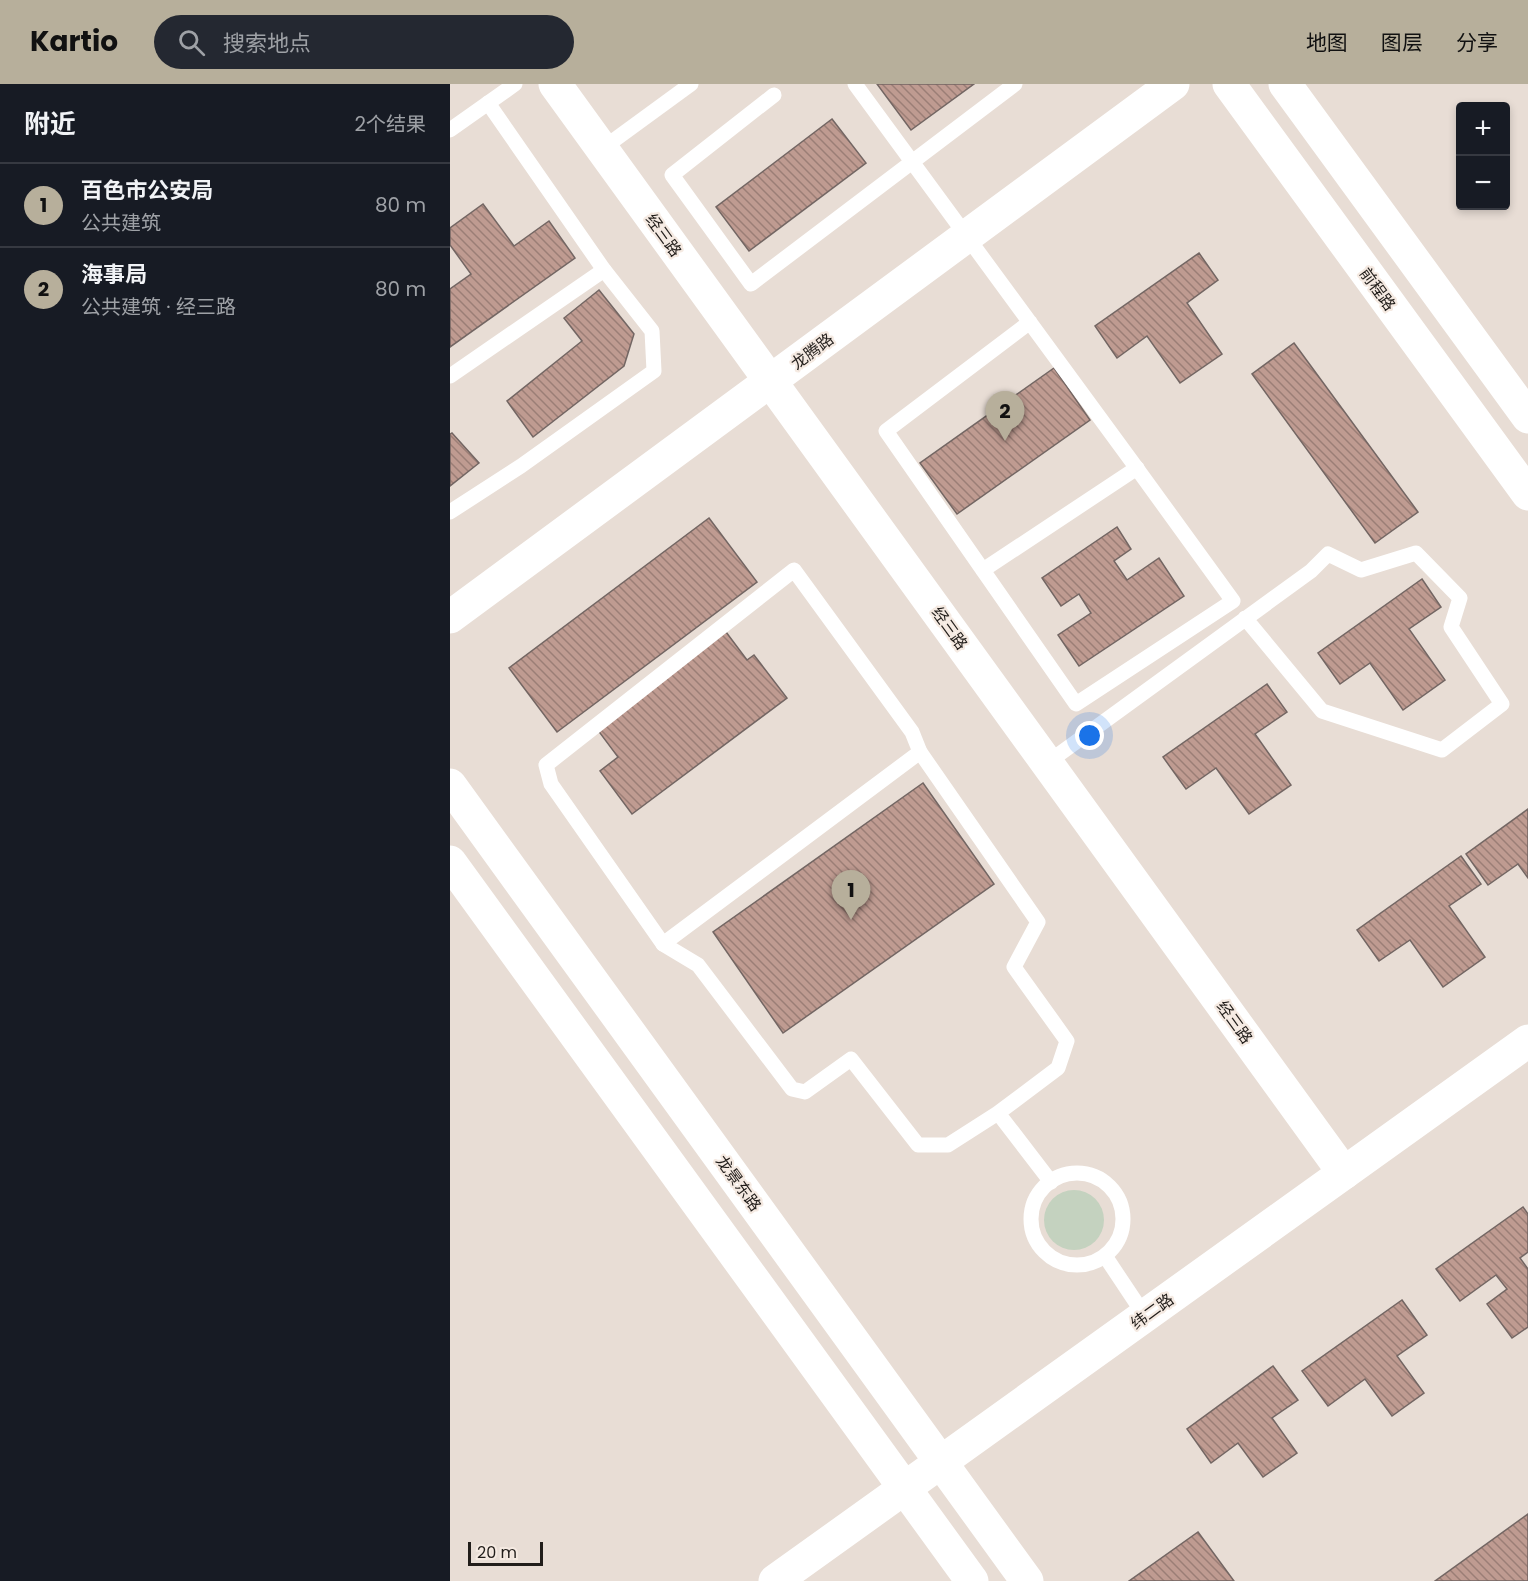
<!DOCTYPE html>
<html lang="zh">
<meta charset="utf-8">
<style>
body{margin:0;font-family:Poppins,"Noto Sans SC",sans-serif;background:#242831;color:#f1f3f6}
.controls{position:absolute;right:18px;top:18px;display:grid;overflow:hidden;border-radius:6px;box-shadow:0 3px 9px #0003}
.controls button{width:54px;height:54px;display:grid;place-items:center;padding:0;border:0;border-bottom:2px solid #363941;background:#171b24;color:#f1f3f6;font:30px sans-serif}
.scale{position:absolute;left:18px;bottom:15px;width:75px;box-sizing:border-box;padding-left:6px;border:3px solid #211d1a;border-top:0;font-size:16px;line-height:21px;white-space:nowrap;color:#211d1a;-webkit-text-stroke:4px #f5eae2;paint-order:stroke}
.you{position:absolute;left:640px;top:652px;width:21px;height:21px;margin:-15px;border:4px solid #fff;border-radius:50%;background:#1a73e8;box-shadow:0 0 0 9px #1a73e833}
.badge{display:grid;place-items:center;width:39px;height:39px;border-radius:50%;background:#b7af9b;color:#111;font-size:20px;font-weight:700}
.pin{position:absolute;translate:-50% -50px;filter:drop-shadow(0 2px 3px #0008)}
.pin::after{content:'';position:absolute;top:32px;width:21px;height:18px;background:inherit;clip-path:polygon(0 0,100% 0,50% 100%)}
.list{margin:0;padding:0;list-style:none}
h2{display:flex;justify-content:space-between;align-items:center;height:78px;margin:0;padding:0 24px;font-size:26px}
h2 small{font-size:20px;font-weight:400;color:#9ea1a6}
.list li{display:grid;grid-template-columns:39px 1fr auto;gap:18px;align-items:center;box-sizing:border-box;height:84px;padding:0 24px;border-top:2px solid #363941}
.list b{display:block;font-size:22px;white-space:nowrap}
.list p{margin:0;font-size:20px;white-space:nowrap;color:#9ea1a6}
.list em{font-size:20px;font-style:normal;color:#9ea1a6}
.icon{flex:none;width:33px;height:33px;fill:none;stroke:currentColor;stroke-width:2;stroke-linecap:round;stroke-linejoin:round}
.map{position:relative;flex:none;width:1078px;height:1497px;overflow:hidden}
header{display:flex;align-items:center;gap:36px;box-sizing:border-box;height:84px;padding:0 30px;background:#b7af9b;color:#111}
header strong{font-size:28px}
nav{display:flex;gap:33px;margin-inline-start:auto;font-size:21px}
.search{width:420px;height:54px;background:#242831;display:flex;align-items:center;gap:15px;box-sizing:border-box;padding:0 21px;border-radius:33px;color:#9ea1a6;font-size:22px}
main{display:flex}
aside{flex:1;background:#171b24}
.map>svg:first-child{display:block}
.green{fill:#c4d2bf}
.building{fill:url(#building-back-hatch);stroke:#736663;stroke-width:1.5}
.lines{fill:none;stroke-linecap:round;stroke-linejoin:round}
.service{stroke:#fff;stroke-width:15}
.tertiary{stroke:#fff;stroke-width:33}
.secondary{stroke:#fff;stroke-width:33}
.labels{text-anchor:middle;stroke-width:4.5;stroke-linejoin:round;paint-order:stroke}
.street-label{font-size:16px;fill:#211d1a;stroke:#f5eae2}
</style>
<header>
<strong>Kartio</strong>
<div class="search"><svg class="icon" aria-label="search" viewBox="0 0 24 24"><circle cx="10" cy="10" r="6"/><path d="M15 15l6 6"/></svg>搜索地点</div>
<nav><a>地图</a><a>图层</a><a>分享</a></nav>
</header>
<main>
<aside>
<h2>附近<small>2个结果</small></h2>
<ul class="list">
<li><span class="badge">1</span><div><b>百色市公安局</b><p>公共建筑</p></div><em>80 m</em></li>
<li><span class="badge">2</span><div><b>海事局</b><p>公共建筑 · 经三路</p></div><em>80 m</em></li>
</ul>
</aside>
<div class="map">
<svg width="1078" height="1497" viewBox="0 0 1078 1497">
<defs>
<pattern id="building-back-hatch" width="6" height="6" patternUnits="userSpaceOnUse" patternTransform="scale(1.5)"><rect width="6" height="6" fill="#bf9b91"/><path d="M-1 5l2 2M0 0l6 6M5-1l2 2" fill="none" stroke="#9b7e76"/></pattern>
</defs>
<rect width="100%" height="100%" fill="#e8ddd5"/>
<circle class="green" cx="624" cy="1136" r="30"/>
<g class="building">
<polygon points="427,0 524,0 461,46"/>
<polygon points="382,35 416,79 299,167 266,123"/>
<polygon points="33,120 64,162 99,137 125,174 0,263 0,205 21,190 0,161 0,144"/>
<polygon points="749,169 768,196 737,219 772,270 730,299 697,252 667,274 645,242"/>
<polygon points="149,206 184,250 174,282 83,353 57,317 132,257 114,234"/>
<polygon points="844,259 968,428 925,459 802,290"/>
<polygon points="604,284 640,336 507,430 470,379"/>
<polygon points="2,349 29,379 0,402 0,350"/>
<polygon points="259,434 307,498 107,648 59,584"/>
<polygon points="667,443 681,465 664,477 677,496 709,474 734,512 629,582 608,551 641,529 629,510 611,522 592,494"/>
<polygon points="972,495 991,523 959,545 995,596 953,626 920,579 890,600 868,569"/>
<polygon points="276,548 297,576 304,571 337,614 182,730 150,687 168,673 147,645"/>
<polygon points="817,600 837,628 805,650 841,701 799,730 766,684 736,705 713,673"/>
<polygon points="473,699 544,800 333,949 263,848"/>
<polygon points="1078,725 1078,794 1068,780 1038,801 1016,770"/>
<polygon points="1011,772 1031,800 999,822 1035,873 993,903 960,856 929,877 907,846"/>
<polygon points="1073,1123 1078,1130 1078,1168 1070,1174 1078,1185 1078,1243 1062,1254 1037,1220 1057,1205 1046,1191 1010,1217 986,1185"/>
<polygon points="952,1216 977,1251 947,1272 974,1309 942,1332 915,1295 878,1322 852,1287"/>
<polygon points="823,1282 848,1316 822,1334 847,1369 813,1393 788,1359 761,1379 737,1345"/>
<polygon points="1078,1430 1078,1497 985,1497"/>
<polygon points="748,1448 784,1497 679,1497"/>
</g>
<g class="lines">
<g class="service">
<path d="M405,0C532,172 658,344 783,517L626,620L436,347L580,238"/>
<polyline points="324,11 222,91 301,200 565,0"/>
<polyline points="0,46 65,0"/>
<polyline points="152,65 241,0"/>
<polyline points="0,292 154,186"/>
<polyline points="0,428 71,382 204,287 202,247 154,186 38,19"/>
<polyline points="533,486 687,384"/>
<polyline points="597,679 861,487 878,470 911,486 966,469 1010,514 1001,543 1052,620 992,666 872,627 795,534"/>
<polyline points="213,860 470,668"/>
<polyline points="548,1029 498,1061 468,1061 401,975 355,1008 342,1005 248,881 213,860 101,700 96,681 344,486 462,648 470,668 588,838 564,883 617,957 608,984 548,1029 601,1098"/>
<circle cx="627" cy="1135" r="46"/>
<polyline points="655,1172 695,1232"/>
</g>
<g class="tertiary">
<polyline points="105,0 894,1089"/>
<polyline points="0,533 723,0"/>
</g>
<g class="secondary">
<polyline points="779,0 1078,410"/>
<polyline points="835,0 1078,333"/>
<polyline points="0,701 577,1497"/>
<polyline points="0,778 522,1497"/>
<polyline points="325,1497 1078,957"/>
</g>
</g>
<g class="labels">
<g class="street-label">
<text transform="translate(214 151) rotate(54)" y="6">经三路</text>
<text transform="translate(928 205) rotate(54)" y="6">前程路</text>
<text transform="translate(362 267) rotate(-37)" y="6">龙腾路</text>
<text transform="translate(500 544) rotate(54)" y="6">经三路</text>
<text transform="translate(785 938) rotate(54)" y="6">经三路</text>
<text transform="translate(289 1099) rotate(54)" y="6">龙景东路</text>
<text transform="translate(702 1227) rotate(-36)" y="6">纬二路</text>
</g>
</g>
</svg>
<div class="controls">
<button>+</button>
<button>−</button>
</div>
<div class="scale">20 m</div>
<div class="you"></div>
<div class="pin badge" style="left:401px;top:836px">1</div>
<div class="pin badge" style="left:555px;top:357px">2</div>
</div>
</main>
